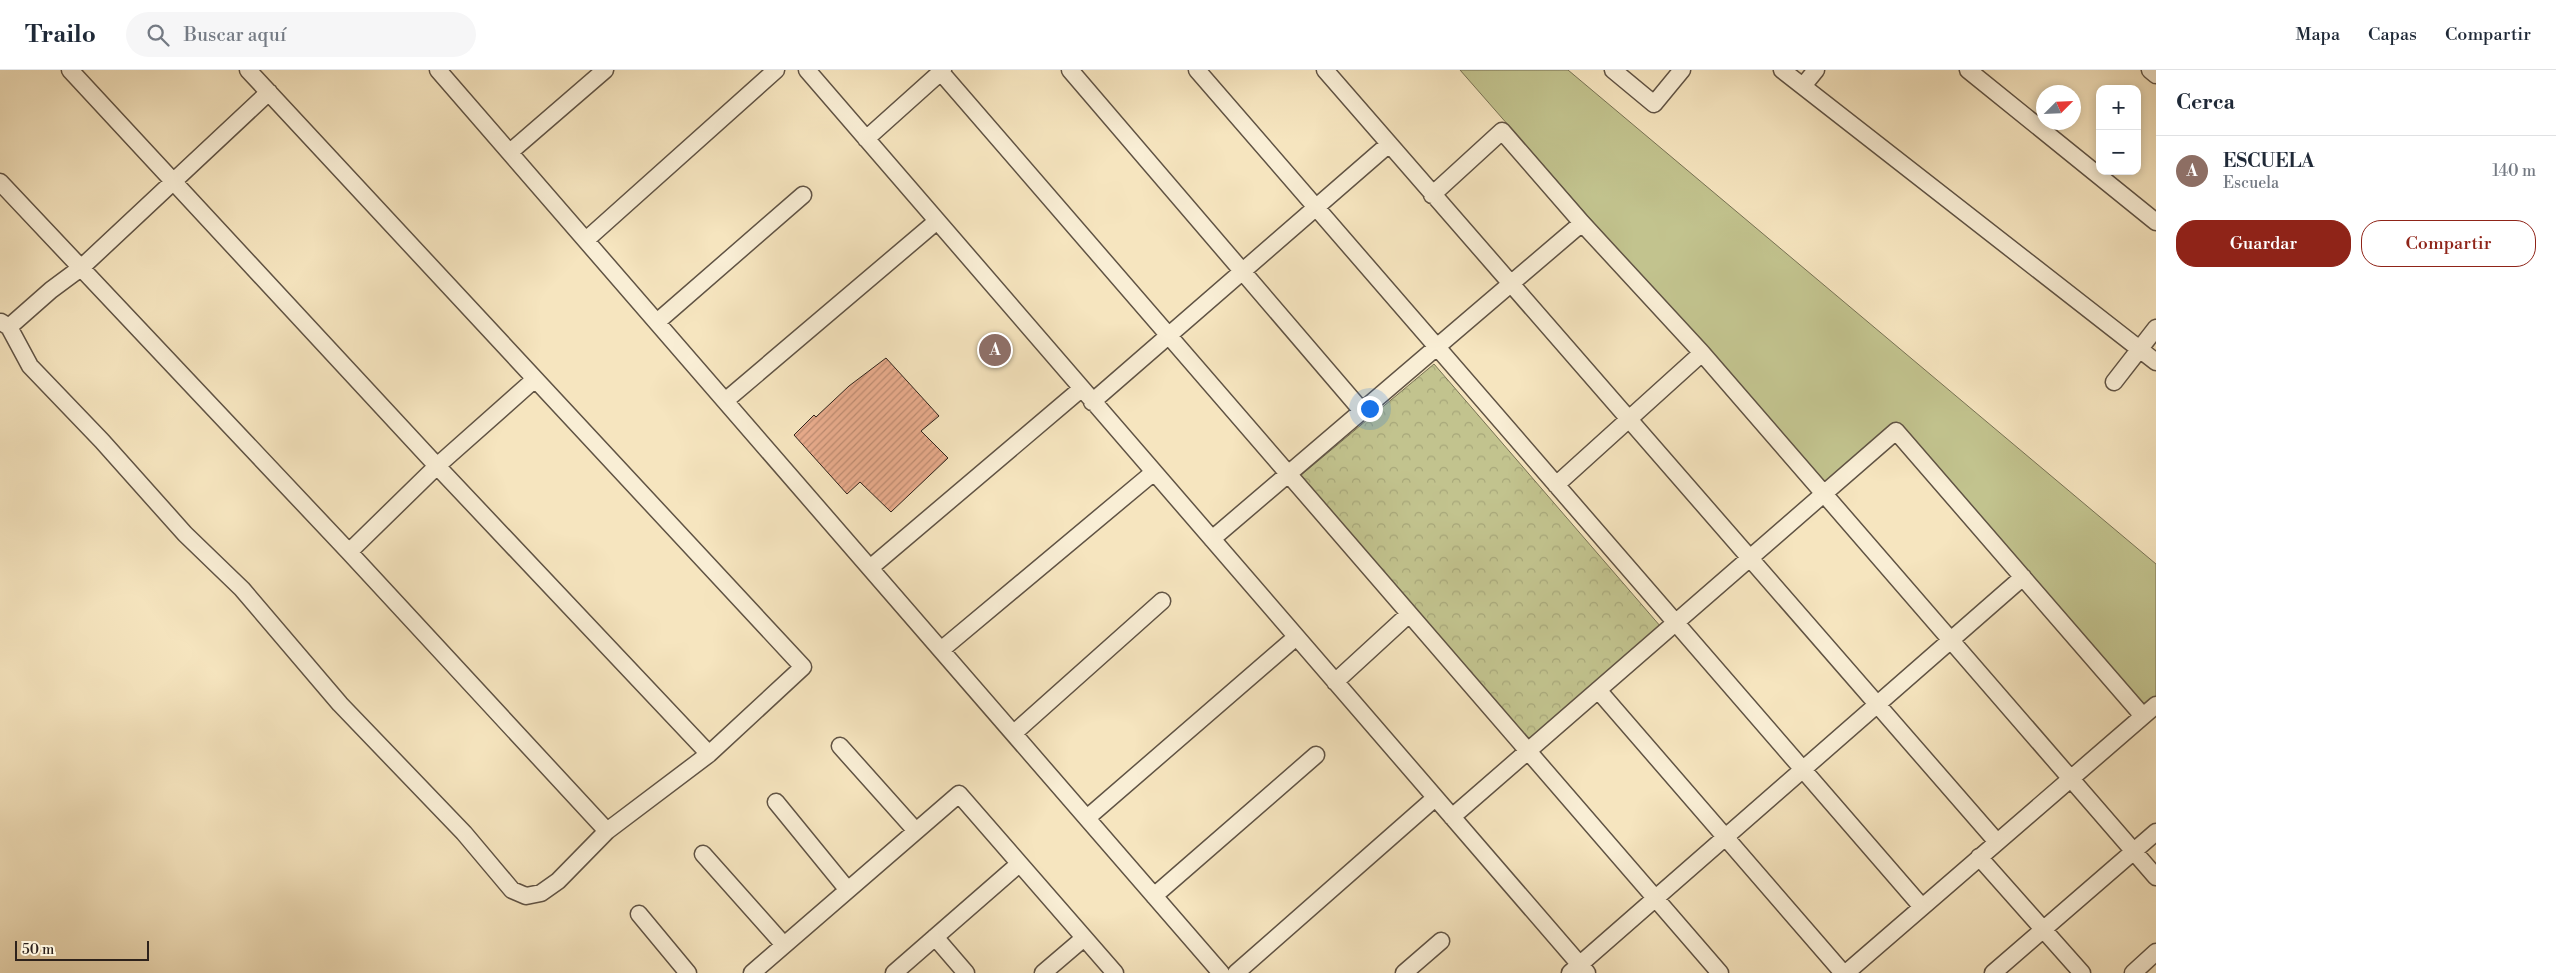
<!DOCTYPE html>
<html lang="es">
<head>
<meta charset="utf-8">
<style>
  body { margin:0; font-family:"Libre Bodoni",serif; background:#f6f6f7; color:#1f2937 }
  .controls { position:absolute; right:15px; top:15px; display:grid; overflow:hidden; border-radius:10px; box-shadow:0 2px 8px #0003 }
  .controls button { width:45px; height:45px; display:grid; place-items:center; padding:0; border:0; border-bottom:1px solid #e0e1e3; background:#fff; color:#1f2937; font:25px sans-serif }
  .compass { position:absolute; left:2036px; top:15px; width:45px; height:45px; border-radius:50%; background:#fff; box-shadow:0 2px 8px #0003; rotate:66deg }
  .scale { position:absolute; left:15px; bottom:12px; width:134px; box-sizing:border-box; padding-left:5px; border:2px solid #2e221b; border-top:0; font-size:14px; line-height:18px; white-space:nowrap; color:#2e221b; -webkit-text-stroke:4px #f9eed5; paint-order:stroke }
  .you { position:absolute; left:1369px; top:338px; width:18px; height:18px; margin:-12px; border:4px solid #fff; border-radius:50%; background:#1a73e8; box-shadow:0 0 0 8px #1a73e833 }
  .badge { display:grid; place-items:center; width:32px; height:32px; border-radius:50%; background:#8f2418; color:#fff; font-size:16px; font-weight:700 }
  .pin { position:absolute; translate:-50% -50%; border:2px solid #fff; box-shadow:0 1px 5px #0006 }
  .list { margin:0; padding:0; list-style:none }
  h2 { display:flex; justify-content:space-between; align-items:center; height:65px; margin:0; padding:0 20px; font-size:21px }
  h2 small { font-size:16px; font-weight:400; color:#747a83 }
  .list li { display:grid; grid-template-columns:32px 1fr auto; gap:15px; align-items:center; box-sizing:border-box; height:70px; padding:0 20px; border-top:1px solid #e0e1e3 }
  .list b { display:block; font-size:19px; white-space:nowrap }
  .list p { margin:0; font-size:16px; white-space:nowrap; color:#747a83 }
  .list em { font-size:16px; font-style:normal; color:#747a83 }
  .actions { display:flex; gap:10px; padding:15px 20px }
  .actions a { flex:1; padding:11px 0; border:1px solid #8f2418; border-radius:20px; text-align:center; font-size:18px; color:#8f2418 }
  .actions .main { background:#8f2418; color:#fff }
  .icon { flex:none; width:28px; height:28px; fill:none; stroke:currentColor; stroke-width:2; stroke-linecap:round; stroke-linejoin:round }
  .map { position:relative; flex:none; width:2156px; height:903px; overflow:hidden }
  header { display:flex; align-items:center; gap:30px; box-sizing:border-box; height:70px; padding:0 25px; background:#fff; border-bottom:1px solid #e0e1e3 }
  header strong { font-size:24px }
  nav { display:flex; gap:28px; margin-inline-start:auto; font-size:18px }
  .search { width:350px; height:45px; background:#f6f6f7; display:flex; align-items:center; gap:12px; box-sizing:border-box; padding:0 18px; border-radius:28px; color:#747a83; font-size:19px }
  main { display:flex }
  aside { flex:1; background:#fff }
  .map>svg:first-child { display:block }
</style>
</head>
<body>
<header>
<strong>Trailo</strong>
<div class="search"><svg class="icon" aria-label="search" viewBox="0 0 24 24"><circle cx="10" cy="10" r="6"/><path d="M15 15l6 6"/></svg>Buscar aquí</div>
<nav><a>Mapa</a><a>Capas</a><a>Compartir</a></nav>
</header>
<main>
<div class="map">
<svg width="2156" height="903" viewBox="0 0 2156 903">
  <defs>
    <pattern id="forest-crowns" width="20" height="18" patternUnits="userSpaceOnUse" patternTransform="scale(1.25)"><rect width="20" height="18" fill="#c2c38e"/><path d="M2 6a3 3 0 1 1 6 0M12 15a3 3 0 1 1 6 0" fill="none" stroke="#a7a77a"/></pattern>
    <pattern id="building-hatch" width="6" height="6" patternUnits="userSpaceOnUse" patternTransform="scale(1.25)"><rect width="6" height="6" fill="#e9ac8d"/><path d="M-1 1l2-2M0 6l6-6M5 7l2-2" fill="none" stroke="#bd8c72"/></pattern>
  </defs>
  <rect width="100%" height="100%" fill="#f6e5bf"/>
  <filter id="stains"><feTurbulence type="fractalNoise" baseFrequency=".004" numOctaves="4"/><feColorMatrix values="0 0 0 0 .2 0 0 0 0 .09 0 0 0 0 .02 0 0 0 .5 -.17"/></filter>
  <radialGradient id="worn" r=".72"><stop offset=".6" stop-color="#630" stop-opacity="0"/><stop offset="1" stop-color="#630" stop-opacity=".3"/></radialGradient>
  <path fill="#c2c38e" stroke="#787254" d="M1460 0H1568L2156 494V626L2142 638 1897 353 1825 417Z"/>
  <path fill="url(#forest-crowns)" stroke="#787254" d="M1434 294 1661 557 1530 670 1300 406Z"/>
  <path fill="url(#building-hatch)" stroke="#2e221b" d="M886 288 939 346 921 361 948 388 891 442 860 412 847 424 794 365 814 345 816 347 849 316Z"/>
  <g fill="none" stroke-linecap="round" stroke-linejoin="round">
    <defs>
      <path id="street" d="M70 0 437 396 709 684 803 597 248 0
        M438 0 1221 903
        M807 0 1587 903
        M939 0 1720 903
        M1070 0 1362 341
        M1197 0 1922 837
        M1325 0 1997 772
        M1613 0 1654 34 1682 0
        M1782 0 2156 292
        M1968 0 2156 152
        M2150 0 2156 5
        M1803 16 1816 0
        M866 69 943 0
        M510 82 605 0
        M0 112 349 482 607 761 709 684
        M1432 125 1502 61 1582 153 1702 283 2156 807
        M586 170 776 0
        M1 252 9 257 51 220 82 197 269 22
        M657 252 803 125
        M9 257 30 296 102 371 185 464 242 519 340 634 464 763 512 820 526 826 541 823 558 811 607 761
        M2114 312 2156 258
        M725 331 937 151
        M1092 332 1389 74
        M1556 415 1702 283
        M1212 469 1582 153
        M349 482 437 396 535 309
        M870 498 1081 319
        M941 580 1154 402
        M1335 612 1408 545
        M1598 620 1843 903
        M1014 663 1162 531
        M840 676 916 761
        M776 732 847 819
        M1452 747 1896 361 2143 646
        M1087 748 1295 568
        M703 784 784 875
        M1979 787 2082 903
        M1154 826 1316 685
        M639 844 688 903
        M935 867 966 903
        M752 903 959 724 1115 903
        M894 903 1019 794
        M1043 903 1084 868
        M1236 903 1435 728
        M1404 903 1441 871
        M1570 903 2023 507
        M1846 903 2156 635
        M1993 903 2156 762
        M2133 903 2156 882"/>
    </defs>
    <use href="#street" stroke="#605344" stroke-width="19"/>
    <use href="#street" stroke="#f9eed5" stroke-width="16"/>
  </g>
  <rect width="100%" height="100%" filter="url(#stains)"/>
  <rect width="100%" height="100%" fill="url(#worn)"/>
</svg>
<div class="controls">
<button>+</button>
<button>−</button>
</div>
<svg class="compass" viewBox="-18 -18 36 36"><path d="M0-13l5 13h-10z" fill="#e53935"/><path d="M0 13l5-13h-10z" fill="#747a83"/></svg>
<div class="scale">50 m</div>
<div class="you"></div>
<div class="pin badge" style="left:995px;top:280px;background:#8d6e63">A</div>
</div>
<aside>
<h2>Cerca<small></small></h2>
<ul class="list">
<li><span class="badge" style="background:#8d6e63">A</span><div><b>ESCUELA</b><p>Escuela</p></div><em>140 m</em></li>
</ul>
<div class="actions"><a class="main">Guardar</a><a>Compartir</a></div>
</aside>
</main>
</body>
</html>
